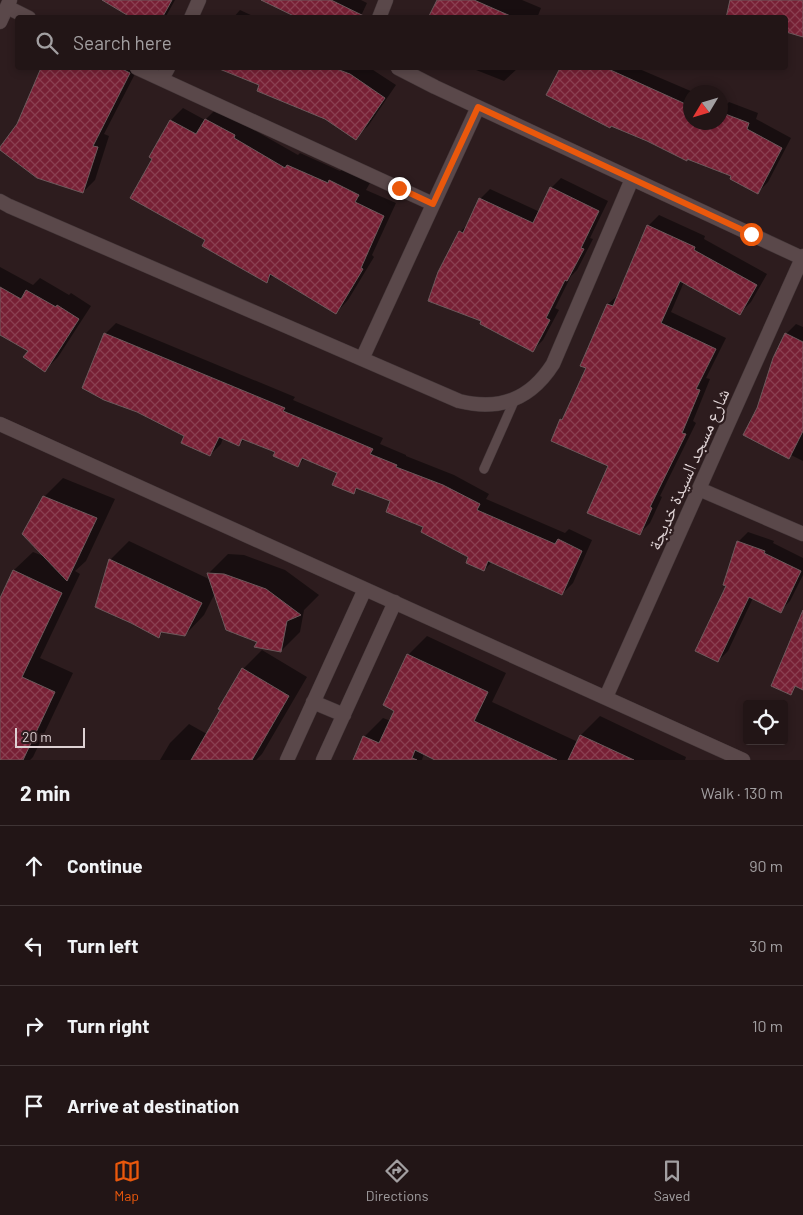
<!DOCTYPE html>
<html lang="en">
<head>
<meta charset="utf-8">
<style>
  body { margin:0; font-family:Barlow,"Noto Naskh Arabic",sans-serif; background:#2a1e1f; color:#f1f3f6 }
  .controls { position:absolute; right:15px; bottom:15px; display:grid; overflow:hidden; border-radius:5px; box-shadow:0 2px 8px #0003 }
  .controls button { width:45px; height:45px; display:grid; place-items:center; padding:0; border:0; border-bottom:1px solid #3f3435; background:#221516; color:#f1f3f6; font:25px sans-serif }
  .compass { position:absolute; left:683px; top:85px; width:45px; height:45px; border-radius:50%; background:#221516; box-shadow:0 2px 8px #0003; rotate:232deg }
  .scale { position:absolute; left:15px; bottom:12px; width:70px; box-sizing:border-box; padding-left:5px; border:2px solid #ddd1d3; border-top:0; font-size:14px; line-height:18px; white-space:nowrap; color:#ddd1d3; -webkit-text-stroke:4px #2d1c1e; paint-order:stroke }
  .stop { position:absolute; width:15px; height:15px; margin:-11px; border:4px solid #ea580c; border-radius:50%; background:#fff }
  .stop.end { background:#ea580c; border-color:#fff; box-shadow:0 1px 5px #0008 }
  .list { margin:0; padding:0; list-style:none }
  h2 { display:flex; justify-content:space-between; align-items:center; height:65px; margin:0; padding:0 20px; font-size:21px }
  h2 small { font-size:16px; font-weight:400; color:#a29fa1 }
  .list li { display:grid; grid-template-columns:32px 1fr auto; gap:15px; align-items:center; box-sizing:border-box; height:80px; padding:0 20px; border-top:1px solid #3f3435 }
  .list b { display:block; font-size:19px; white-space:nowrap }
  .list em { font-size:16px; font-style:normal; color:#a29fa1 }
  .icon { flex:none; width:28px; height:28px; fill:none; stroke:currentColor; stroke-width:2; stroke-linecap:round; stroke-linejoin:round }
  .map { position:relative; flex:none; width:803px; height:760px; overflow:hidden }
  .search { position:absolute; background:#221516; box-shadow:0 2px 8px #0003; left:15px; right:15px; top:15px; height:55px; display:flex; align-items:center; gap:12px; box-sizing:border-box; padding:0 18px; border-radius:5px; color:#a29fa1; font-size:19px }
  .sheet { height:385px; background:#221516 }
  nav { display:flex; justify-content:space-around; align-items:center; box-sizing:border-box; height:70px; border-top:1px solid #3f3435; background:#221516; font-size:14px; color:#a29fa1 }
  nav a { display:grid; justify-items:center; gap:2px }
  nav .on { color:#ea580c }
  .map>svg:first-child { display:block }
</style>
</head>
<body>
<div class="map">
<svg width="803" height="760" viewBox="0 0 803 760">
  <defs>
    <pattern id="building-cross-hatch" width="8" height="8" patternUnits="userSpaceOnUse" patternTransform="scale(1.25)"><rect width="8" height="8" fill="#772035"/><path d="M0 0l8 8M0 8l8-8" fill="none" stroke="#8a3f51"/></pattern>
  </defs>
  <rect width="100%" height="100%" fill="#2d1c1e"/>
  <path fill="#0007" d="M117 0H175L165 18H134Z
    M264 0H361L367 3 360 18Z
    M439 0H522L541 8 537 18H429Z
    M240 10 257 18H233Z
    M42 68H138L104 134 109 136 95 180 83 192 18 124Z
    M219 68H370L396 85 368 126 355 138 326 118 261 85Z
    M471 68H518L504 81Z
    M561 68H637L693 92H690V122H720V107L723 108 729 102 758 113 756 119 791 138 768 182 758 192 733 176 547 94Z
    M218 107 247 123 245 125 298 155 300 153 340 171 343 169 370 183 366 190 396 203 372 255 374 257 348 300 336 313 273 275 267 281 207 239 153 158 171 120 183 108 205 120Z
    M561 178 608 201 590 238 593 239 577 270 571 276 555 308 559 310 543 340 533 350 460 232 469 223 480 199 490 189 540 212 551 188Z
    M659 215 705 236 704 239 767 274 751 302 740 313 684 282 671 312 726 338 706 378 710 379 693 421 696 423 660 496 662 497 650 523 639 534 609 465 552 440 587 368 608 304 619 294 648 226Z
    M0 267 33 285 40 278 69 295 71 293 91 306 58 357 45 370 29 351 0 334Z
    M116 323 295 397 293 400 383 438 380 444 406 455V456L454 475 489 494 486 499 565 533 569 529 592 540 573 583 562 594 492 562 484 570 470 557 425 527 392 501 359 487 353 493 339 473 305 458 298 465 277 451 245 439 239 445 223 438 221 444 210 455 186 436 105 334Z
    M796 324 803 327V405L786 334Z
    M803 420V461L791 455Z
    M63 478 115 499 86 561 75 571 80 574 40 658 73 673 33 757 30 760H0V601L14 570 33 552 46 557 44 497Z
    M748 532 774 541 773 543 803 558V575L790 601 780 611 753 598 728 651 718 661 727 585 738 542Z
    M129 541 211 580 209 573 228 554 244 555 285 570 319 595 304 610 300 632 281 651 215 593 204 615 185 635 164 631 158 637 110 560Z
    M427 636 506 673 492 702 578 742 581 735 600 716 686 757 685 760H438L424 753 422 760H354L364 737 383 718 391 721 396 710 408 655Z
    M262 650 307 677 262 754 256 760H160L170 743 189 724 207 734 243 669Z"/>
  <path fill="url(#building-cross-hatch)" stroke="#6d595c" d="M102 0H172L162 18H132Z
    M261 0H331L368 18H298Z
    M437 0H474L515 18H428Z
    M730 0H803V37L786 32V18H726Z
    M41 68H120L130 73 93 146 98 147 83 193 37 178 0 150V147L17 124Z
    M217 68H334L350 74 385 98 356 140 325 119 257 91 259 85Z
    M560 68H606L690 106V122H720V112L749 123 747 129 782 148 758 194 730 179 731 176 687 159V161L647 141 611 126 610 128 546 95Z
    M205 119 235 135 234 138 285 168 287 165 328 183 329 180 359 195 355 202 384 216 361 268 363 269 336 314 270 274 267 283 202 246 205 240 130 198 152 159 149 157 170 120 196 134Z
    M550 187 599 211 581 248 584 249 567 281 565 280 546 318 550 320 533 352 480 324 481 321 428 301 438 272 459 231 463 233 479 198 533 223Z
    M647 225 695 247 694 250 757 285 740 315 680 281 661 323 716 349 696 389 700 390 682 433 686 434 650 507 652 508 640 535 587 513 608 466 551 441 560 419 562 420 586 368 580 366 607 304 613 306Z
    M0 287 21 299 26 290 56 307 57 305 79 319 45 372 23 357 28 351 0 335Z
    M104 333 285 408 283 411 373 449 370 454 397 465 396 467 443 485 480 504 477 510 555 544 558 539 582 551 562 595 488 561 484 571 466 563 468 557 421 532 423 527 386 512 390 501 356 488 354 494 332 485 337 473 302 458 298 467 273 456 275 452 242 439 239 446 219 437 210 456 181 443 184 436 137 412 104 400 82 388Z
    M785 333 803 342V431L789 459 743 435 757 408 773 358Z
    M43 496 97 518 67 581 22 534Z
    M737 541 765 551 764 553 801 571 781 613 749 597 718 662 695 651 726 586 723 585Z
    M109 559 202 603 185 636 161 632 159 638 131 623 95 607Z
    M13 570 62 593 22 677 55 692 23 760H0V598Z
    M207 573 224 574 266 589 301 615 287 621 281 652 254 647 257 642 226 630Z
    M803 610V690L795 686 791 695 771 686Z
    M407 654 488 692 474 721 557 760H435L415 750 412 758 417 760H353L363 736 379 743 394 711 383 705Z
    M242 668 289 696 252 760H191L220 710 218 709Z
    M580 735 634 760H568Z"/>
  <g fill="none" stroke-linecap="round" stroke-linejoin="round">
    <defs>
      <path id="service" d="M484 469 515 399"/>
      <path id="minor" d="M7 7 29 18
        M191 18 199 0
        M379 18 386 0
        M0 22 10 0
        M137 68 433 204
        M398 68 435 87 802 258
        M162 79 168 68
        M0 201 9 206 459 401C499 411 530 400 553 364L632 179
        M362 359 478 107
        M0 424 743 760
        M699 489 803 534
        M606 697 803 256
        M313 702 344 715
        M287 760 365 589
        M323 760 395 602"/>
    </defs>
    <use href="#service" stroke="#443739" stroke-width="10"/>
    <use href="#minor" stroke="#443739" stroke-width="15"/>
    <use href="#service" stroke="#5a484a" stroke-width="9"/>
    <use href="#minor" stroke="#5a484a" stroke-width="14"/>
  </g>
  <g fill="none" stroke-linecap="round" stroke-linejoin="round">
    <path stroke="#ea580c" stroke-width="6" d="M399 188 433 204 478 107 751 234"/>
  </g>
  <g text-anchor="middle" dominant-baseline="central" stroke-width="4.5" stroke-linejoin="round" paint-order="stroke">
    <g font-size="18" fill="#ddd1d3" stroke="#2d1c1e">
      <text transform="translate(688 469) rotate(-66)">شارع مسجد السيدة خديجة</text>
    </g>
  </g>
</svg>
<div class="controls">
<button><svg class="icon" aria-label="locate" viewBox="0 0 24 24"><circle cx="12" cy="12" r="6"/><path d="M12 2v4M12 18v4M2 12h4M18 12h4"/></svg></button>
</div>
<svg class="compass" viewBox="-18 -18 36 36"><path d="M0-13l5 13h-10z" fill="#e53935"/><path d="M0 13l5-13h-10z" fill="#a29fa1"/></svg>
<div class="scale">20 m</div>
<div class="stop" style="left:751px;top:234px"></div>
<div class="stop end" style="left:399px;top:188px"></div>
<div class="search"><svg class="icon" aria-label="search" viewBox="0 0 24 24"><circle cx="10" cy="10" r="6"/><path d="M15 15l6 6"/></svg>Search here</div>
</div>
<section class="sheet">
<h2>2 min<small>Walk · 130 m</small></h2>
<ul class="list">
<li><svg class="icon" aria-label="ahead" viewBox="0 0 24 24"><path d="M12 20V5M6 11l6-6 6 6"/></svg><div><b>Continue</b></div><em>90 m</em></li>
<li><svg class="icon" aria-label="left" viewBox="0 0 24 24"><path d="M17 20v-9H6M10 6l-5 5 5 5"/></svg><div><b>Turn left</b></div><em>30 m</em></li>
<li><svg class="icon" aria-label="right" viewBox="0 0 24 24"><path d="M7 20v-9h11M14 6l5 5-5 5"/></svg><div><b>Turn right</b></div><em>10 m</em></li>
<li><svg class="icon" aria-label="arrive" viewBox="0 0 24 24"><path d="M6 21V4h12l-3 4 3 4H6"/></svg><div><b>Arrive at destination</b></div></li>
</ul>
</section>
<nav>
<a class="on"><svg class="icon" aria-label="map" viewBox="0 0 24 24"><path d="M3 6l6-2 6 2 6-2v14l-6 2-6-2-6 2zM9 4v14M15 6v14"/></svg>Map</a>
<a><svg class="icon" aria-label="directions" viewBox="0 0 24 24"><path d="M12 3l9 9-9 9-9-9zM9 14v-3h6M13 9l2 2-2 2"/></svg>Directions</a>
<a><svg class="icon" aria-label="saved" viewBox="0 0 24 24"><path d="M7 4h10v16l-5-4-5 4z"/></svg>Saved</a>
</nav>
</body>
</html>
